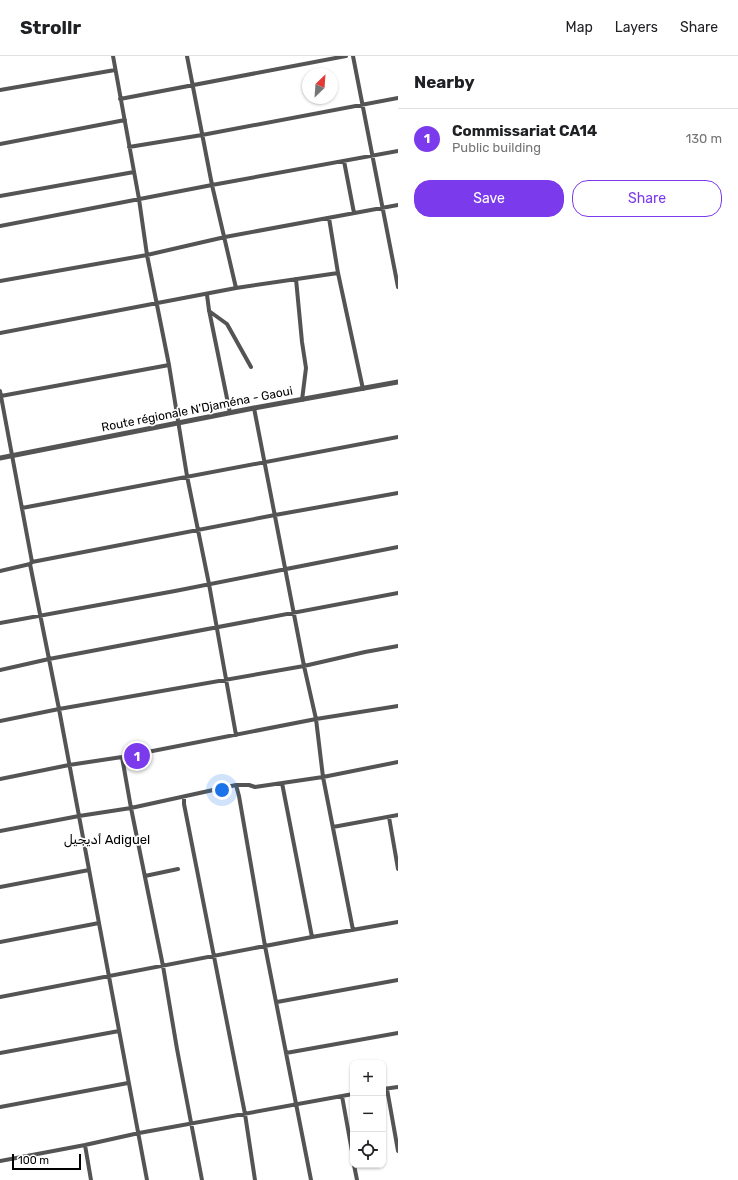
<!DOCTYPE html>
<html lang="en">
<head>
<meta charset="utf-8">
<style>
  body { margin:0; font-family:Rubik,"Noto Sans Arabic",sans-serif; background:#f2f2f2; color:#202124 }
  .controls { position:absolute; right:12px; bottom:12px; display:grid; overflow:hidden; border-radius:8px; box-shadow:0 1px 3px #0004 }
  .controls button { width:36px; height:36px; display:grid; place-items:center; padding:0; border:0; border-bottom:1px solid #e0e0e0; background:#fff; color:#202124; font:20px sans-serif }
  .compass { position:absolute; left:302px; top:12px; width:36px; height:36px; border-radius:50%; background:#fff; box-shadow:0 1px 3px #0004; rotate:25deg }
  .scale { position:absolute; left:12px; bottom:10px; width:69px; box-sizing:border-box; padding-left:4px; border:2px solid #000; border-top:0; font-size:11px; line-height:14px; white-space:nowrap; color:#000; -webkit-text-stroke:3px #fff; paint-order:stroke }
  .you { position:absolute; left:222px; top:734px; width:14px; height:14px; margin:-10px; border:3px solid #fff; border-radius:50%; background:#1a73e8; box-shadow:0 0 0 6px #1a73e833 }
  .badge { display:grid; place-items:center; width:26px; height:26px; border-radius:50%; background:#7c3aed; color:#fff; font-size:13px; font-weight:700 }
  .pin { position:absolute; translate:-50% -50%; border:2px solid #fff; box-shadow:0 1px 4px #0006 }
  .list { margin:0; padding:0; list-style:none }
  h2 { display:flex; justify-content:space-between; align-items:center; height:52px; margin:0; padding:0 16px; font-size:17px }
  h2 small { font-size:13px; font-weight:400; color:#757577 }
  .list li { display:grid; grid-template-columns:26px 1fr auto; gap:12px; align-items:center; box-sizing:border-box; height:60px; padding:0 16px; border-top:1px solid #e0e0e0 }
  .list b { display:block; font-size:15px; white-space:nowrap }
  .list p { margin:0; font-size:13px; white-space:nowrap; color:#757577 }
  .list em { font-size:13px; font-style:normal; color:#757577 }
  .actions { display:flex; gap:8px; padding:12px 16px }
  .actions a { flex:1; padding:9px 0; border:1px solid #7c3aed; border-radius:16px; text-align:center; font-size:14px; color:#7c3aed }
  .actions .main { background:#7c3aed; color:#fff }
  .icon { flex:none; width:22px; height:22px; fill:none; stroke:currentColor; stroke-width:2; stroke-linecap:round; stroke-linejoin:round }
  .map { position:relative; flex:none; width:398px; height:1124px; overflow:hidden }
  header { display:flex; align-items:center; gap:24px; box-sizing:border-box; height:56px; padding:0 20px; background:#fff; border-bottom:1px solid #e0e0e0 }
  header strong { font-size:19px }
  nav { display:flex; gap:22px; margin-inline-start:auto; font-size:14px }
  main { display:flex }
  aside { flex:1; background:#fff }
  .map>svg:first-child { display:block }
</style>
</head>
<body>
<header>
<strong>Strollr</strong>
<nav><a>Map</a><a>Layers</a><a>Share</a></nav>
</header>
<main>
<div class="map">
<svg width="398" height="1124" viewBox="0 0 398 1124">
  <rect width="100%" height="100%" fill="#fff"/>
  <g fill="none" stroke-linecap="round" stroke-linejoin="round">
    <path stroke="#545454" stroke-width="4" d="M113 0 139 143 147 199 169 309 187 420 209 528 236 679
      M187 0 212 129 236 232
      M353 0 398 231
      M0 34 115 14
      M120 43 346 0
      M0 88 125 64
      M129 91 202 79 398 42
      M344 105 354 157
      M0 140 134 116
      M329 162 338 217 363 333
      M0 170 212 129 398 95
      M296 223 302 286 306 312 302 344
      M0 225 147 199 225 181 398 149
      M207 239 209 254 230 357
      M209 255 227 268 251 311
      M0 277 236 232 338 217
      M0 335 32 506 30 508 59 653 147 1124
      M1 340 93 323 169 309
      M254 352 304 610 316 663 323 721 353 874
      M22 452 398 381
      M32 506 275 459 398 437
      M0 515 30 508
      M0 567 175 535 398 491
      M0 614 49 603 398 537
      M0 665 59 653 304 610 365 596 398 590
      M122 701 131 752 163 910 177 993 202 1124
      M0 723 69 709 122 701 316 663 398 650
      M282 727 312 881
      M236 729 239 740 265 890 311 1124
      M184 741V748L245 1058 255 1124
      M389 761 398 813
      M333 771 398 759
      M0 775 79 760 131 752 236 729H249L255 731 323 721 398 706
      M145 820 178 813
      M0 831 89 814
      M0 886 99 867
      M0 941 312 881 398 866
      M277 946 398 924
      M0 997 119 975
      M286 997 398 977
      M383 1033 398 1031
      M387 1033 398 1095
      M342 1040 353 1101
      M0 1051 128 1027
      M85 1089 91 1124
      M0 1105 85 1089 139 1077 353 1038
      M354 1109 357 1124"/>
    <path stroke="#545454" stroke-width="5" d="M0 402 254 352 398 326"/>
  </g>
  <g text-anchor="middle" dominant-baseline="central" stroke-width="3.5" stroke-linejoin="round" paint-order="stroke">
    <g font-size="12" fill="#000" stroke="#fff">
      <text transform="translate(197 353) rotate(-11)">Route régionale N'Djaména - Gaoui</text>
    </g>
    <g font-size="13" fill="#000" stroke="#fff">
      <text x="107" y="783">أديجيل Adiguel</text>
    </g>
  </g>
</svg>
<div class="controls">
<button>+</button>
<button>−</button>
<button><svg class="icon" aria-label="locate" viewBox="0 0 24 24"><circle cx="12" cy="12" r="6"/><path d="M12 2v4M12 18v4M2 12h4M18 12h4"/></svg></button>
</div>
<svg class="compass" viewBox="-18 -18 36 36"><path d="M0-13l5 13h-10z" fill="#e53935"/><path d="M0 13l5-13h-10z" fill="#757577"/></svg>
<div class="scale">100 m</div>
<div class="you"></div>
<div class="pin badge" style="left:137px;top:700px">1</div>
</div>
<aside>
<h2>Nearby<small></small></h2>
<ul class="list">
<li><span class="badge">1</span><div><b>Commissariat CA14</b><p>Public building</p></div><em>130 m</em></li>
</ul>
<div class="actions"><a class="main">Save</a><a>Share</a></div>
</aside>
</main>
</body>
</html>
